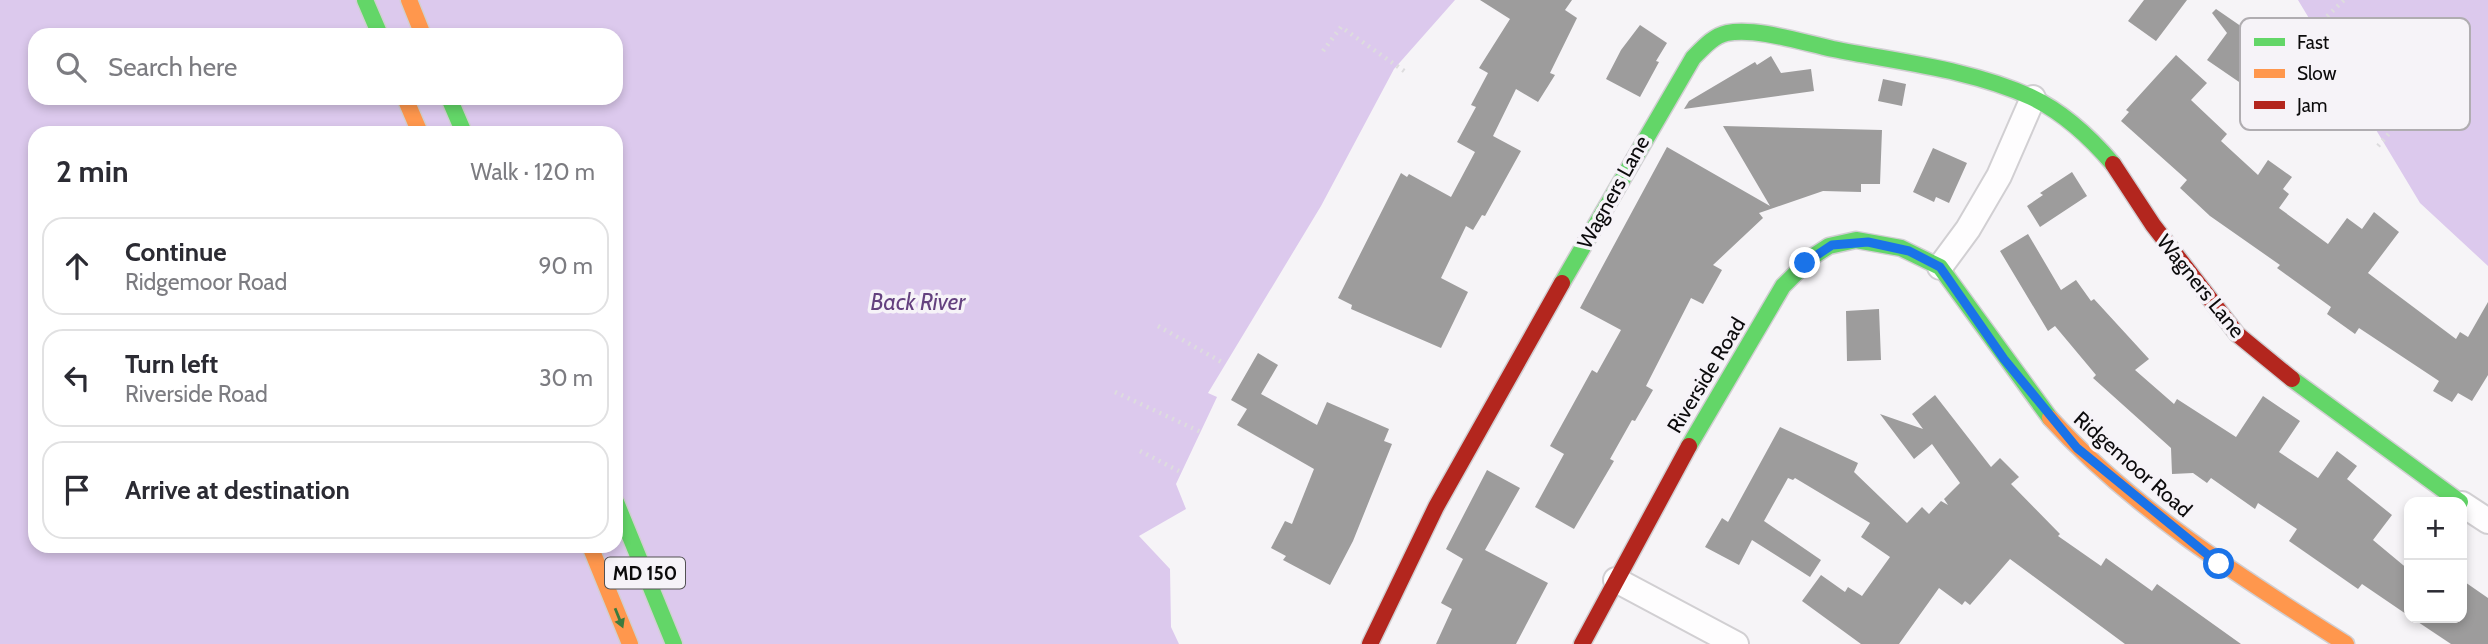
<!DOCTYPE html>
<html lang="en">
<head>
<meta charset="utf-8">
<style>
  body { margin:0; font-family:Cabin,sans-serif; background:#f7f7f7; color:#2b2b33 }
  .controls { position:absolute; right:21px; bottom:21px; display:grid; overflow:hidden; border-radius:14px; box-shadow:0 4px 10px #0003 }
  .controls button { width:63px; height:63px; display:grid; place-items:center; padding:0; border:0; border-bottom:2px solid #e1e1e2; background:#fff; color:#2b2b33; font:35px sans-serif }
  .stop { position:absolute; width:21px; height:21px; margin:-16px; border:5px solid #1a73e8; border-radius:50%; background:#fff }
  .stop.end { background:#1a73e8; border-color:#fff; box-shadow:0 2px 7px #0008 }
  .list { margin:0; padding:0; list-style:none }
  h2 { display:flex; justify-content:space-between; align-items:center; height:91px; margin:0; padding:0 28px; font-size:30px }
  h2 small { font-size:23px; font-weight:400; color:#7c7c81 }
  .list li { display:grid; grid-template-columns:46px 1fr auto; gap:21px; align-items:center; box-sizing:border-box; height:98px; margin:0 14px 14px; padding:0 14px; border:2px solid #e1e1e2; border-radius:21px }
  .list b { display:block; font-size:26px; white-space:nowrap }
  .list p { margin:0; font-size:23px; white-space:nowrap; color:#7c7c81 }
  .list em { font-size:23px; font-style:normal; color:#7c7c81 }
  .icon { flex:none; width:38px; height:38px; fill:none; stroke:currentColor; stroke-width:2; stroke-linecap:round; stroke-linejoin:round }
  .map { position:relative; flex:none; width:2488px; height:644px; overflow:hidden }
  .search { position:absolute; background:#fff; box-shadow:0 4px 10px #0003; left:28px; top:28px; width:595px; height:77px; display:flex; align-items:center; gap:18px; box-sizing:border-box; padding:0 24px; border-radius:21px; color:#7c7c81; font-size:26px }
  .panel { position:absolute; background:#fff; box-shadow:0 4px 10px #0003; left:28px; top:126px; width:595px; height:427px; border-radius:21px }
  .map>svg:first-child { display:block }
</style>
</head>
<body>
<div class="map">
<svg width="2488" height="644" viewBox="0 0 2488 644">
  <rect width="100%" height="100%" fill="#f6f4f7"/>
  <path fill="#dcc9ed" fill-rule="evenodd" d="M0 0H1455L1394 69 1321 206 1208 393 1217 397 1176 484 1186 509 1139 536 1170 569 1171 627 1179 644H0ZM35 35H616V98H35ZM35 133H616V546H35Z
    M2298 0H2488V266L2420 203Z"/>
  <path fill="#9d9c9c" d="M1480 0H1572L1565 10 1577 18 1550 73 1555 75 1538 102 1516 89 1493 136 1521 151 1485 216 1482 215 1473 230 1466 226 1441 278 1468 292 1441 348 1351 309 1352 305 1338 298 1401 173 1407 177 1409 174 1451 197 1475 152 1457 142 1476 107 1471 105 1488 73 1479 68 1510 19Z
    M2144 0H2187L2156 41 2128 21Z
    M2216 9 2261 40 2277 61 2260 75 2253 67 2242 84 2207 60 2227 33 2212 13Z
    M1640 25 1667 43 1656 61 1659 62 1640 97 1606 79 1621 50Z
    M2176 55 2207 83 2191 100 2227 134 2221 141 2258 175 2268 160 2292 177 2283 189 2289 194 2279 208 2328 244 2347 218 2362 229 2374 212 2399 232 2368 273 2456 339 2460 332 2468 337 2488 302V375L2472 401 2458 393 2452 402 2433 391 2439 381 2359 328 2355 334 2327 314 2331 307 2277 268 2280 265 2210 216 2180 188 2187 180 2121 121 2129 112 2126 110Z
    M1771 56 1781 73 1811 69 1814 91 1684 109 1689 101 1755 62 1757 65Z
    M1883 79 1906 84 1902 106 1878 101Z
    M1723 126 1882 130 1880 184H1861V192L1823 191 1759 213 1763 218 1713 265 1722 270 1703 304 1691 298 1646 386 1653 390 1635 421 1632 420 1610 459 1614 461 1574 529 1535 507 1564 454 1550 446 1592 370 1597 373 1621 330 1580 308 1667 147 1770 206Z
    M1933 148 1967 163 1949 203 1936 197 1934 202 1913 192Z
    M2072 172 2087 196 2040 227 2027 206 2043 195 2040 193Z
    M2028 234 2061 290 2076 280 2091 301 2094 299 2149 359 2135 370 2174 404 2177 399 2236 437 2263 396 2300 421 2279 452 2318 478 2337 451 2357 466 2347 479 2392 515 2373 540 2409 570V616L2362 584 2358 589 2289 541 2297 529 2258 503 2255 509 2211 478 2207 483 2193 473 2172 474 2171 448 2093 378 2096 375 2055 326 2048 331 2000 251Z
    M1879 309 1881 360 1847 361 1846 311Z
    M1258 353 1278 365 1261 394 1317 425 1327 402 1389 429 1384 441 1392 444 1353 541 1330 585 1283 560 1286 556 1271 548 1285 521 1292 524 1314 469 1237 425 1247 409 1231 400Z
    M1935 395 1991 467 2000 458 2019 477 2011 484 2060 534 2058 536 2101 566 2106 558 2152 591 2157 584 2241 644H2125L2010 559 1970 605 1965 601 1962 605 1939 588 1899 644H1861L1802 601 1821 575 1845 592 1848 587 1862 596 1890 557 1861 537 1870 523 1795 478 1793 480 1788 478 1764 521 1821 560 1810 577 1752 540 1739 565 1705 547 1722 518 1728 522 1780 427 1858 463 1854 472 1907 523 1922 507 1929 514 1941 501 1948 505 1944 499 1960 483 1932 444 1914 459 1880 414 1923 429 1912 414Z
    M1487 470 1520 488 1485 550 1548 583 1516 644H1436L1452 609 1441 603 1463 559 1446 549Z
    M2462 580 2488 598V644H2451L2412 618H2462Z"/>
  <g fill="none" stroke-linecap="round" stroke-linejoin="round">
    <defs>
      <path id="street" d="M1940 267 1968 229 1999 176 2033 98
        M2462 504 2488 521
        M1616 580 1736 644"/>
      <path id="fast" d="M365 0 380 35
        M449 98 464 133
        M1562 283 1693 58C1703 48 1713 36 1727 33 1756 27 1804 43 1833 49 1898 62 1970 69 2031 97 2063 112 2090 137 2113 164
        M2292 379 2460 502
        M1689 446 1783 286 1812 257 1829 246 1856 240 1901 248 1940 267 2050 418
        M616 502 674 644"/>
      <path id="slow" d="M409 0 423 35
        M405 98 420 133
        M2050 418C2134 510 2242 578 2346 644
        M590 546 630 644"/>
      <path id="jam" d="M2113 164 2153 225 2237 334 2292 379
        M1370 644 1436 507 1562 283
        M1582 644 1689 446"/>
    </defs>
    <use href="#street" stroke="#d1cfd2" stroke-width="28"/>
    <use href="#fast" stroke="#d1cfd2" stroke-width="19"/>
    <use href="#slow" stroke="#d1cfd2" stroke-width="19"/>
    <use href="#jam" stroke="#d1cfd2" stroke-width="19"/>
    <path stroke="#dddcde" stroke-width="4.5" stroke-dasharray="2 5" stroke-linecap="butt" d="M2317 26 2344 0
      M1323 51 1341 27 1407 73
      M2337 84 2404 37
      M2378 146 2431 85
      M1158 326 1225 364
      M1115 392 1203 433
      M1140 451 1179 471"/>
    <use href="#street" stroke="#fefdfe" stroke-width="24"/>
    <use href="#fast" stroke="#63d668" stroke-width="16"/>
    <use href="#slow" stroke="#ff974d" stroke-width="16"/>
    <use href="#jam" stroke="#b3261e" stroke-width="16"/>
  </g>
  <defs><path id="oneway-solid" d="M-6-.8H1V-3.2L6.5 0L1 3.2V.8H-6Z" transform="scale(1.75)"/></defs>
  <use fill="#3c7b3f" href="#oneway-solid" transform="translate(619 618) rotate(68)"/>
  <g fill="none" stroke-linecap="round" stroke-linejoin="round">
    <path stroke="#1a73e8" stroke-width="9" d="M1805 263 1832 245 1868 242 1909 251 1940 267 2004 359 2077 448 2219 564"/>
  </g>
  <g text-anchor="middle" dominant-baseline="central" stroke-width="7" stroke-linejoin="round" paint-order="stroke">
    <rect fill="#f6f3f8" stroke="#525153" stroke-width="2" x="605" y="557.5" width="80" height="31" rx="5"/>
    <g font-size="19" font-weight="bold" fill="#0c0b0c">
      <text x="645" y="573">MD 150</text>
    </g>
    <g font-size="21" fill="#0c0b0c" stroke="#f6f3f8">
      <text transform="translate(1613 192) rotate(-61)">Wagners Lane</text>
      <text transform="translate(2201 286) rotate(51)">Wagners Lane</text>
      <text transform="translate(1706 375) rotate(-59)">Riverside Road</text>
      <text transform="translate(2133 464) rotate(41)">Ridgemoor Road</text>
    </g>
    <g font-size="23" font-style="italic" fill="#64417f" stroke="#f6f3f8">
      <text x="918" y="302">Back River</text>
    </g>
  </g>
  <rect x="2240" y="18" width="230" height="112" rx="10" fill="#f6f3f8" stroke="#b0adb1" stroke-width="2"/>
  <rect x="2254" y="38" width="31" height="8" fill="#63d668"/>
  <rect x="2254" y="69" width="31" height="9" fill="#ff974d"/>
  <rect x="2254" y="101" width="31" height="8" fill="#b3261e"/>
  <g font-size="19" fill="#0c0b0c">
    <text x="2297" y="49">Fast</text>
    <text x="2297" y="80">Slow</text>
    <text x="2297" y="112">Jam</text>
  </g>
</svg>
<div class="controls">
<button>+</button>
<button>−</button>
</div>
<div class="stop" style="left:2219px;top:564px"></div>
<div class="stop end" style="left:1805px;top:263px"></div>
<div class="search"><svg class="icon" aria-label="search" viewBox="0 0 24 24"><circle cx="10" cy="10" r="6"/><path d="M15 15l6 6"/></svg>Search here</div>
<section class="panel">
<h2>2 min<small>Walk · 120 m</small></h2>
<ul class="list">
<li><svg class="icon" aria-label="ahead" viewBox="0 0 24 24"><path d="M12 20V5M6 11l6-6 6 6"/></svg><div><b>Continue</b><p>Ridgemoor Road</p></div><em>90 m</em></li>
<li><svg class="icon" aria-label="left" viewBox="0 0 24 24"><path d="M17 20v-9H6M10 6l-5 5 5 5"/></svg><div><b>Turn left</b><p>Riverside Road</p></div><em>30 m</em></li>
<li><svg class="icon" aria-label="arrive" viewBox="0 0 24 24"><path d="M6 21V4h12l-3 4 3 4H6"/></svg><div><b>Arrive at destination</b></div></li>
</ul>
</section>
</div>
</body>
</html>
